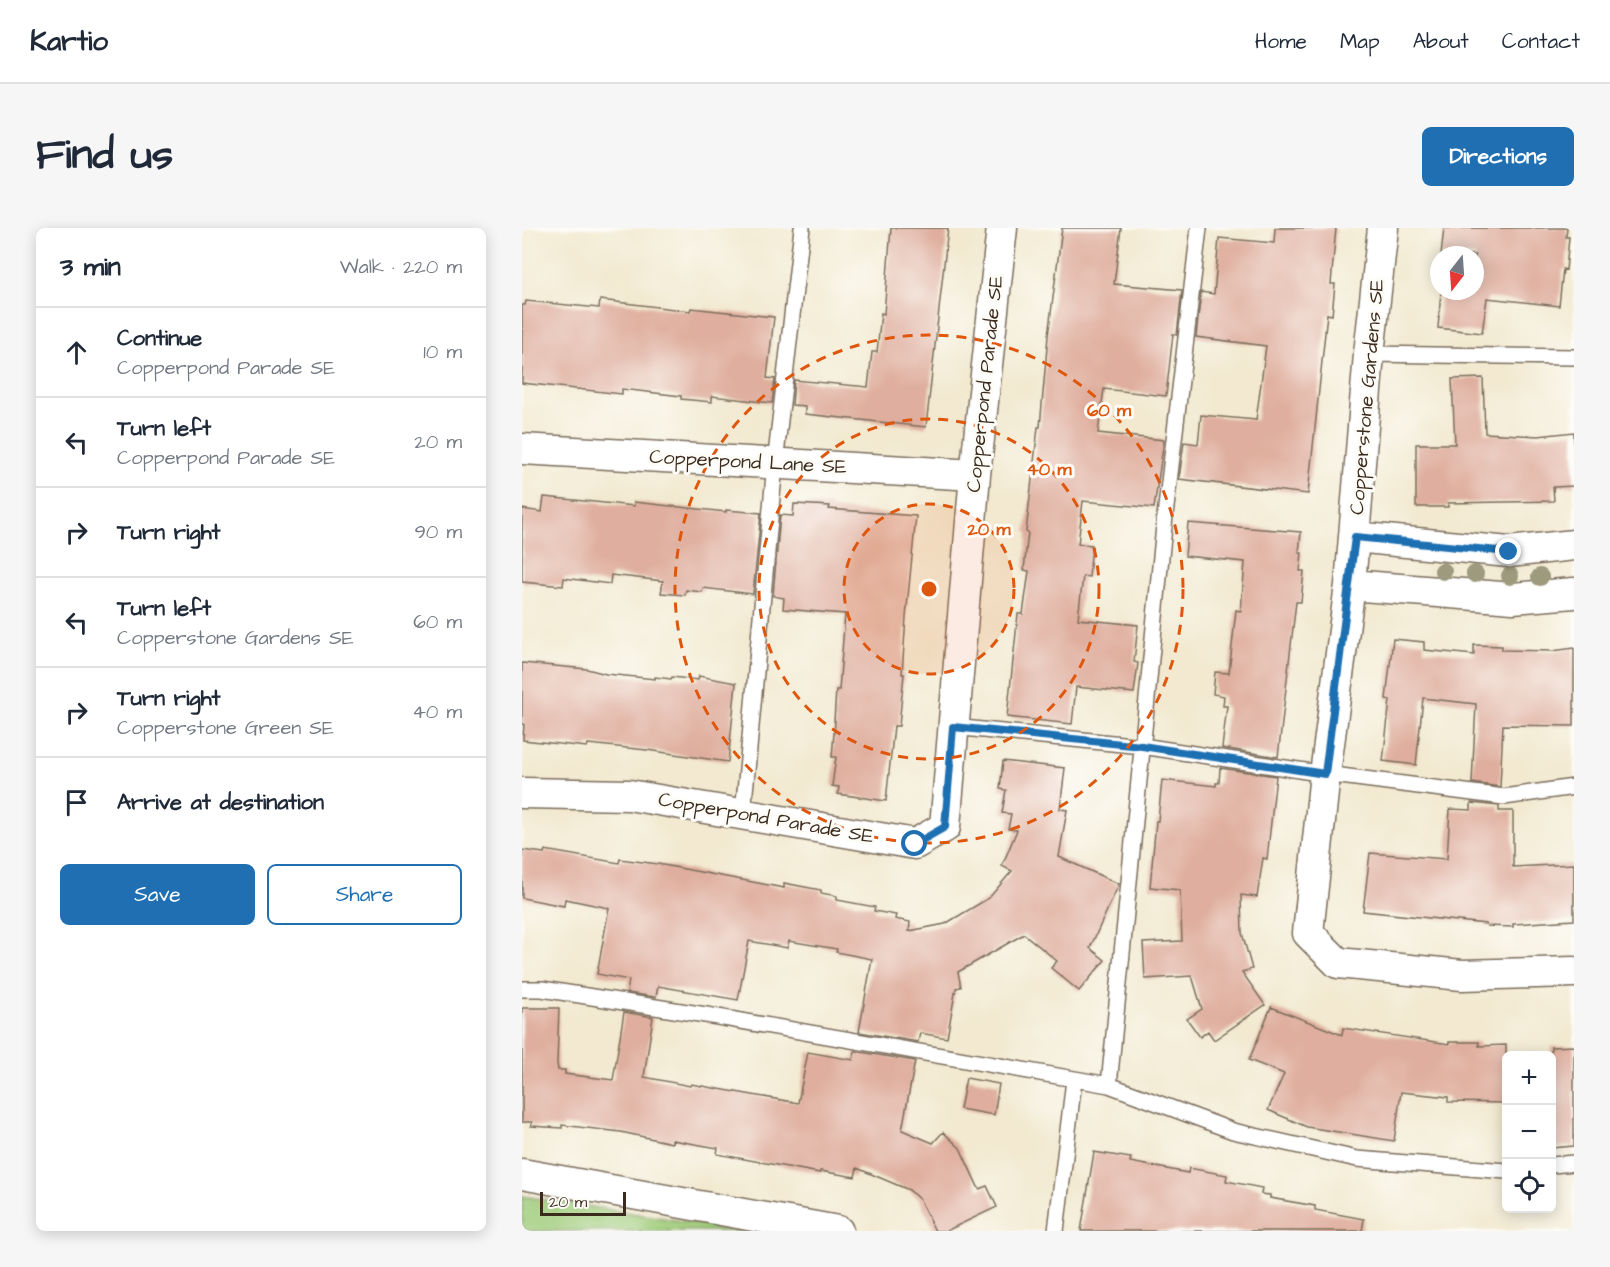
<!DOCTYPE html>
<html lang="en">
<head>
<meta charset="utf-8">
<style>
  body { margin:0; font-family:"Architects Daughter",sans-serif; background:#f6f6f7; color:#1f2937 }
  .controls { position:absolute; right:18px; bottom:18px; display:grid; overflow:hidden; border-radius:9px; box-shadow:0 3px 15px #0003 }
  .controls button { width:54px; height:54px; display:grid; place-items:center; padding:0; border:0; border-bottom:2px solid #e0e1e3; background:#fff; color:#1f2937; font:30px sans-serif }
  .compass { position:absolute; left:908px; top:18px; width:54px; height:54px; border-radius:50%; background:#fff; box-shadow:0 3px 15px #0003; rotate:197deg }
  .scale { position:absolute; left:18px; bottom:15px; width:86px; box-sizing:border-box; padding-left:6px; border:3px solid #3b2a1e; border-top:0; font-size:16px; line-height:21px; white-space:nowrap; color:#3b2a1e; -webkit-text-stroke:4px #fdfcf7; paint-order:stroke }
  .stop { position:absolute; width:18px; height:18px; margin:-14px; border:4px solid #1f6fb2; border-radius:50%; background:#fff }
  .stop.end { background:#1f6fb2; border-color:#fff; box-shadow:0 2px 6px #0008 }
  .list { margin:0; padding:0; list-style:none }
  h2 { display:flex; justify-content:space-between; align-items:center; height:78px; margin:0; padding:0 24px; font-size:26px }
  h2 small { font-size:20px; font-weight:400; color:#747a83 }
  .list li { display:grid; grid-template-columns:39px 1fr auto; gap:18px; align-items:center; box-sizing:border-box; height:90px; padding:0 24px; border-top:2px solid #e0e1e3 }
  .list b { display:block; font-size:22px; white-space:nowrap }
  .list p { margin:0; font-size:20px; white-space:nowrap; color:#747a83 }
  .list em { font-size:20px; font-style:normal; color:#747a83 }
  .actions { display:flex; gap:12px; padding:18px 24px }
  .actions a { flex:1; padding:14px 0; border:2px solid #1f6fb2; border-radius:9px; text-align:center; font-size:21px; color:#1f6fb2 }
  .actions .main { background:#1f6fb2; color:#fff }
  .icon { flex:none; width:33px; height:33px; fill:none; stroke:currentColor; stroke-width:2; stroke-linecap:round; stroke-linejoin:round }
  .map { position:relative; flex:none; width:1052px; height:1003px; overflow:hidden; border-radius:9px }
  header { display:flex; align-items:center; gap:36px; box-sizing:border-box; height:84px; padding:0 30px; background:#fff; border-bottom:2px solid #e0e1e3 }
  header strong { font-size:28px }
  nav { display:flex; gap:33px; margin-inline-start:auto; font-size:21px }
  .intro { display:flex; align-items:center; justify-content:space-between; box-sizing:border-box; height:144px; padding:0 36px }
  h1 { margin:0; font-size:42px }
  .button { padding:15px 27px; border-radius:9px; background:#1f6fb2; color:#fff; font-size:21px; font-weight:700 }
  main { display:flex; gap:36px; padding:0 36px }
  aside { flex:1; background:#fff; border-radius:9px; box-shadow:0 3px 15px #0003 }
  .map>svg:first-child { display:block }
</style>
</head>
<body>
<header>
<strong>Kartio</strong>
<nav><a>Home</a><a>Map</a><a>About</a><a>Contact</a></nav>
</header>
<div class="intro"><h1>Find us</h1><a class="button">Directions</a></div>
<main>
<aside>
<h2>3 min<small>Walk · 220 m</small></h2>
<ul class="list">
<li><svg class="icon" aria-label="ahead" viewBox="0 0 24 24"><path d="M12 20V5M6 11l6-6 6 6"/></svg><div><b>Continue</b><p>Copperpond Parade SE</p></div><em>10 m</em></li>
<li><svg class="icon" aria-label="left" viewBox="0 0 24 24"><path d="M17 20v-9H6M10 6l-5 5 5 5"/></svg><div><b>Turn left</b><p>Copperpond Parade SE</p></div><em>20 m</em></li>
<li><svg class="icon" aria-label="right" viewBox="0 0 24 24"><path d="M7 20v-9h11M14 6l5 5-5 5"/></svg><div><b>Turn right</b></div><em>90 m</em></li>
<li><svg class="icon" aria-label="left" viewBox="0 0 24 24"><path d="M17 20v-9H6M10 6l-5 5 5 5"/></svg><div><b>Turn left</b><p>Copperstone Gardens SE</p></div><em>60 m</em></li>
<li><svg class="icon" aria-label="right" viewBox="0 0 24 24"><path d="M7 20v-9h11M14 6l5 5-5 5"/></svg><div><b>Turn right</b><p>Copperstone Green SE</p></div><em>40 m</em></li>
<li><svg class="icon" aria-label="arrive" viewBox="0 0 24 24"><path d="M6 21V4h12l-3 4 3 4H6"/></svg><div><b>Arrive at destination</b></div></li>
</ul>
<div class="actions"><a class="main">Save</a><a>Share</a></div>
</aside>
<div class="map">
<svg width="1052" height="1003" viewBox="0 0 1052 1003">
  <rect width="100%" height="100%" fill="#fdfcf7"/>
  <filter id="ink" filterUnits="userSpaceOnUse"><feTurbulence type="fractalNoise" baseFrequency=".0167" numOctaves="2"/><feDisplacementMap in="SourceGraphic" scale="12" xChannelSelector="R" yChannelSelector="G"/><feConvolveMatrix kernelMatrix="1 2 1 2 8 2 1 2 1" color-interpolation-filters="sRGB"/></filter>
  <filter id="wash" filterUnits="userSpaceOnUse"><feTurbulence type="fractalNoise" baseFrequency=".008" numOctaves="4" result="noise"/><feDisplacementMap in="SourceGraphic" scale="24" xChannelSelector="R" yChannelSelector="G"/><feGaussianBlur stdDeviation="1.35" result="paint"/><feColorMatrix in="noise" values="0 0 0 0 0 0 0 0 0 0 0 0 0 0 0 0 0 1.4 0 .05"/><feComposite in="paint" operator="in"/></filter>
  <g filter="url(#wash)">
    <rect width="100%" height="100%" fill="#f2e9d0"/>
    <path fill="#9dcb78" stroke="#6c7a4b" stroke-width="1.5" d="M0 968 225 1003H0Z"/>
    <g id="blocks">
      <path fill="#dfae9e" d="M369 0H426L404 199 283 186V178L270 177 272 152 346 159 350 124H355L359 85 362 86Z
        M540 0H599L592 56 660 62 655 107 651 106 644 168 582 161 576 205 642 212 632 280 561 273 556 316 570 317 567 349 561 348 556 391 616 397 612 434 616 435 612 465 554 459 550 496 485 489 496 386H501L507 343 502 342 506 304H504L516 199H518L526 108Z
        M753 0H814L809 56H813L810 87 805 86 786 266 657 251 662 214 676 216 679 187 734 192 744 118 674 109 679 64 692 66 697 10 752 15Z
        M922 0H1045L1044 9H1047L1044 42 1041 41 1037 78 965 70 960 105 916 100 919 63H953V27H919Z
        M78 72 168 83 169 80 252 89 245 150 253 151 250 175 190 168V174L159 171V168L100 161V166L0 155V77H3L4 73 77 80Z
        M961 150 963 205 1016 208 1052 204V258L1031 259 1032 273 926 275V279H894V216H933L930 151Z
        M22 269 112 278V274L204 284V282L239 285 231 366 181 360 180 364 164 362 163 367 139 365 141 353 89 347 88 356 42 350 41 358 0 354V281L20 284Z
        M272 276 308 278 307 281 394 288 384 389 380 446H382L377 498H372L364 573 316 566 317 559 310 558 314 529H310L313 493H312L314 462H317L323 386 261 381 262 370 251 368 258 287 271 288Z
        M666 295 779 304 777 325H780L778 343H782L779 374H774L756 529 700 520 705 478H701L702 468 691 466 693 444 707 445 714 382 719 383 723 334 663 328Z
        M871 411 902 414V422L952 427V417L980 418V422L1030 423 1052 420V498L981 497 978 559 950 555 954 476 901 470 894 537 861 533 868 472 864 471Z
        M0 435 65 441 84 446 133 451V449L149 451 150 449 176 452 177 448 214 455 206 534 125 522 66 516 65 519 1 512 2 496H0Z
        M481 533 543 540 538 581 545 582 537 629 597 656 568 720 583 732 557 763 529 740 535 733 502 706 436 744 439 759 434 760 425 810 398 805 396 814 337 804 350 731 314 724 315 721 267 713 265 720 227 713 216 772 136 758 134 769 105 765 107 752 75 746 87 680 43 671 42 678 0 670V622L22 625 23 622 97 635 98 631 136 636 262 660V655L299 662V665L315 668V672L353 679 352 683 374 687 373 691 388 694 387 703 423 696 467 670 490 643 480 638 495 602 486 601 489 586 480 585 484 562 478 561Z
        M698 540 754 548 745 631 741 630 735 669 719 667 720 705 730 741 720 744 743 777 692 812 686 803 678 809 665 791 680 781 670 748 623 751 621 715 660 713 658 662 628 659 634 593H636L640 552 694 558V555H697Z
        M949 575 977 578V583H991V639L1052 636V692L991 696V699L965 698 964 696 841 683 848 625 925 631 928 581 949 582Z
        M749 779 820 807 821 800 927 816V814H957V818L984 817V875L926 874V869L879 864 872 913 785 899 746 882 762 846 727 832Z
        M0 780H37L35 835 36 842H43V846L91 852 102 784 131 789 122 849 168 858 169 856 276 875 286 824 331 832 333 823 393 833 380 902 411 915 421 904 438 920 457 961 465 958 475 979 424 1003H413L398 972 387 962 335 940 333 949 298 943V945L195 926 196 920 150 912V915L99 904 40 897V900L9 898 10 894H0Z
        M1052 818V918L1029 920V819Z
        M444 850 477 856 472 887 438 881Z
        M572 924 609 930 608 934 666 945 667 940 705 947 704 953 740 960 739 966 748 967V970L793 978V982L842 991 840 1003H559Z"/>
    </g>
  </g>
  <g filter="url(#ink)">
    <use href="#blocks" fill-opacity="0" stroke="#7b6d5c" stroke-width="1.5"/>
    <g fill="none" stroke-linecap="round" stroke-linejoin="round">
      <defs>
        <path id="lane" d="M847 126 1052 129
          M431 499 620 518 803 546 982 569 1052 559
          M221 586 253 236 280 0
          M0 761H20L190 788 587 857 711 903 835 931 984 943
          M587 857 643 288 677 0
          M1030 937 1052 935
          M534 1003 552 852"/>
        <path id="street" d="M861 0 847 126 828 357 803 546 786 705 816 735 940 747 1052 744
          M0 221 453 247
          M833 309 987 324 1052 317
          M828 357 991 370 1052 365
          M0 565 107 567 393 616 423 599 453 247 480 0
          M0 946 316 1003"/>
      </defs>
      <use href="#lane" stroke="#7b6d5c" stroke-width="18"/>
      <use href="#street" stroke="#7b6d5c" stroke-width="33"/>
      <use href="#lane" stroke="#fff" stroke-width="15"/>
      <use href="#street" stroke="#fff" stroke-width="30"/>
    </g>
    <g fill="#9d9a7d">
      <circle cx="921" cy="343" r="9"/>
      <circle cx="953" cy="346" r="9"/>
      <circle cx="988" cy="348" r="9"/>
      <circle cx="1018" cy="349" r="9"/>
    </g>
  </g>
  <g fill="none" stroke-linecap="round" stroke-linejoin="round" filter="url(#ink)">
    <path stroke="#1f6fb2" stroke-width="8" d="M393 616 423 599 431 499 620 518 803 546 833 309 987 324"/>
  </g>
  <circle cx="407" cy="361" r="85" fill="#df570d" fill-opacity=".12"/>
  <g fill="none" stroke="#df570d" stroke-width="3" stroke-dasharray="10 8">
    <circle cx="407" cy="361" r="85"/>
    <circle cx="407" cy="361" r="170"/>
    <circle cx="407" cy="361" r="254"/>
  </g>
  <g text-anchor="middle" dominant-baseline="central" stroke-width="6" stroke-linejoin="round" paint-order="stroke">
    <g font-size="20" fill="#3b2a1e" stroke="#fdfcf7">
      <text transform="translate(463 156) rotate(-84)">Copperpond Parade SE</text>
      <text transform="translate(845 169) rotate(-85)">Copperstone Gardens SE</text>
      <text transform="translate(226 234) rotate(3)">Copperpond Lane SE</text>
      <text transform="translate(244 590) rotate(10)">Copperpond Parade SE</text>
    </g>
  </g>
  <circle cx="407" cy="361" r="9" fill="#df570d" stroke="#fdfcf7" stroke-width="3"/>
  <g font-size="18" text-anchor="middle" font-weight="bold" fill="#df570d" stroke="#fdfcf7" stroke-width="6" stroke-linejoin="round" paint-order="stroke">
    <text x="587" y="188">60 m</text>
    <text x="527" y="247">40 m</text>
    <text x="467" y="307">20 m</text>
  </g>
</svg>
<div class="controls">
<button>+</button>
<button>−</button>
<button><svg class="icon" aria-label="locate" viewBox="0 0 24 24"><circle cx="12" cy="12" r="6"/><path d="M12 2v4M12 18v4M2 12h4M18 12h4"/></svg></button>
</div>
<svg class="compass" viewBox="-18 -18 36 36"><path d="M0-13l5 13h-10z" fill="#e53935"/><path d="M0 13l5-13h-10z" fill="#747a83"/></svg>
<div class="scale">20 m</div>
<div class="stop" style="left:393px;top:616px"></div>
<div class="stop end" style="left:987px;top:324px"></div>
</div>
</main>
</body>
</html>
